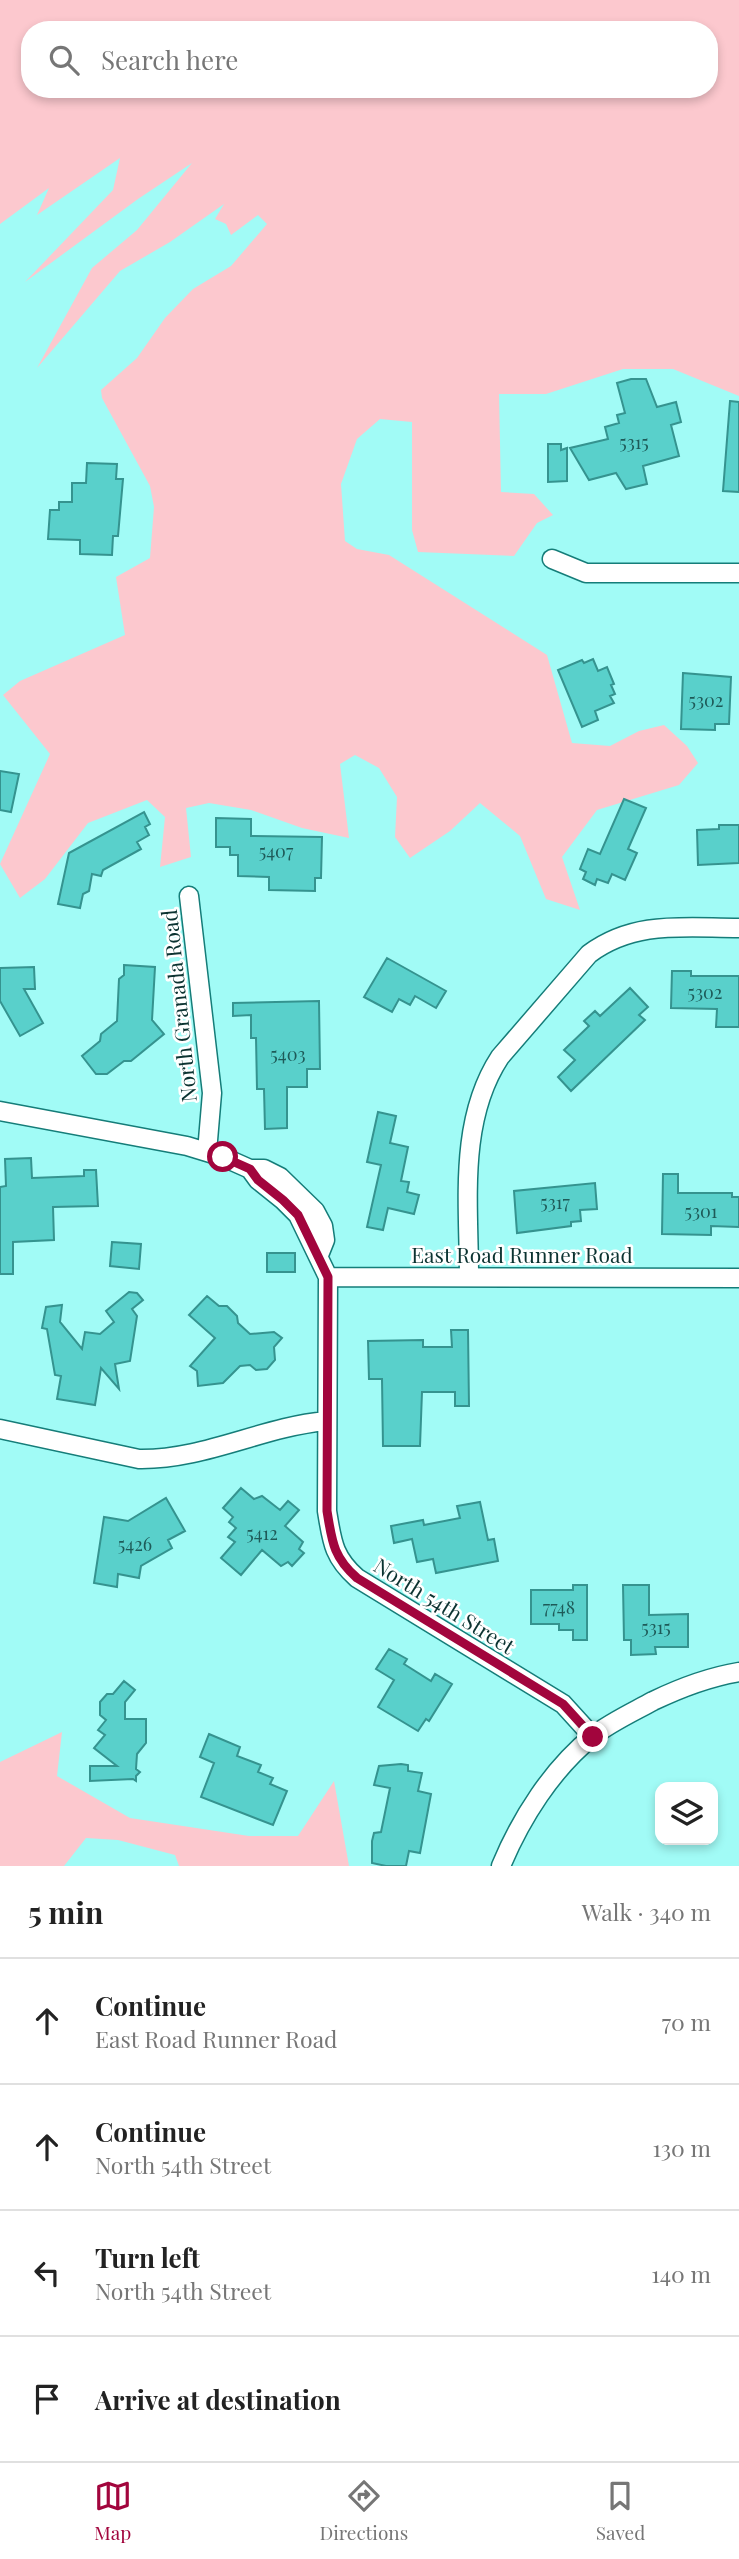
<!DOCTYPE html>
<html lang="en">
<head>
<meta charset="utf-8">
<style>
  body { margin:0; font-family:"Playfair Display",serif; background:#f2f2f2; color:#222 }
  .controls { position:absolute; right:21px; bottom:21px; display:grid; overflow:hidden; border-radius:14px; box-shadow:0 4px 10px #0003 }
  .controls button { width:63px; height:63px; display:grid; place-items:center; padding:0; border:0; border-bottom:2px solid #e0e0e0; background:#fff; color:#222; font:35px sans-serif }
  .stop { position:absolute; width:21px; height:21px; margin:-16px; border:5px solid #a2053d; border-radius:50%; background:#fff }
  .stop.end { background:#a2053d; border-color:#fff; box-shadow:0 2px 7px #0008 }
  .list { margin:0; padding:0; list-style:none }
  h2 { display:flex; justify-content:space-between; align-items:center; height:91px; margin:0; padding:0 28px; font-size:30px }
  h2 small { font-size:23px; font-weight:400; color:#767676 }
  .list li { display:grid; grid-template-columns:46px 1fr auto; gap:21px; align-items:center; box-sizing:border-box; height:126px; padding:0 28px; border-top:2px solid #e0e0e0 }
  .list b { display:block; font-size:26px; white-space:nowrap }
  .list p { margin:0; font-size:23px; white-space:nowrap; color:#767676 }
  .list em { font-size:23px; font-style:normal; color:#767676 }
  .icon { flex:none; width:38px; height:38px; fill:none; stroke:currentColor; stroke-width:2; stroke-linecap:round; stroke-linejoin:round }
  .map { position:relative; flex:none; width:739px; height:1866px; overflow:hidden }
  .search { position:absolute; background:#fff; box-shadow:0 4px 10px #0003; left:21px; right:21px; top:21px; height:77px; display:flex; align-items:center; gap:18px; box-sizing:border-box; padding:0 24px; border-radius:28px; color:#767676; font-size:26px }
  .sheet { height:595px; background:#fff }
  nav { display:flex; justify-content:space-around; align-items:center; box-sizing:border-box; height:98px; border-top:2px solid #e0e0e0; background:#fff; font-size:19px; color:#767676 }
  nav a { display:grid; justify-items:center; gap:4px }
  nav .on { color:#a2053d }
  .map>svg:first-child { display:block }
</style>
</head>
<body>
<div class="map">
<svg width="739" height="1866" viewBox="0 0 739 1866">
  <rect width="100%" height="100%" fill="#a1fbf6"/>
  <path fill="#fcc8ce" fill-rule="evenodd" d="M0 0H739V396L673 369H623L546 394H499L501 492 534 494 553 515 537 523 514 556 418 552 412 530V422L380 419 357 439 341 484 345 541 357 549 389 555 547 655 572 743 610 746 639 731 664 725 687 746 698 763 679 785 597 810 562 857 580 910 546 899 520 836 480 803 450 831 410 858 395 837 397 797 379 768 355 755 340 764 349 838 302 828 251 810 209 803 186 808 191 857 160 867 165 817 147 800 88 823 45 879 20 898 0 864 50 754 3 695 20 681 125 635 116 577 150 558 154 507 150 486 102 398 101 390 137 358 165 318 193 289 231 266 267 224 258 215 231 235 226 224 215 219 224 204 170 242 120 271 37 368 92 268 137 230 192 163 138 199 25 282 113 190 120 158 37 215 49 188 0 224ZM30 30H709V89H30Z
    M62 1732 57 1776 130 1818 249 1836H298L334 1781 349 1866H179L175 1855 118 1840 86 1838 64 1866H0V1762Z"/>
  <path fill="#59d0cb" stroke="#35938f" stroke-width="2" d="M631 379H646L657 407 676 402 681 422 671 425 679 456 643 466 647 484 626 489 616 473 589 480 570 448 608 439 605 427 619 423 617 415 625 413 617 383Z
    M730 401 739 402V492L723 491Z
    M548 444H561V450L567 448V481L548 482Z
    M87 463 117 464 116 479H123L118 536H113L112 555 80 554V540L48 539 50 510H59V502H72V483H86Z
    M593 659 598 671 607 667 614 684 611 685 615 694 610 696 614 703 595 711 598 720 582 727 558 670 582 660 584 663Z
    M683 673 731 677 729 724H715V730L681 729Z
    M0 771 19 774 11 812 0 810Z
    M624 799 646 808 628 849 637 853 625 880 612 874 608 883 597 879 595 885 583 879 586 872 580 869 588 849 600 854Z
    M144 812 150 824 145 827 149 835 137 842 141 849 103 870 101 876 92 874 89 891 83 894 80 908 58 904 69 853Z
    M216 818 251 819V836L322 837 321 878H315V891L269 890V877L238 876V855H230V847H216Z
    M719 825H739V863L698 865 697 830 719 829Z
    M387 958 446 991 436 1008 415 996 410 1005 399 999 392 1012 364 997Z
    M124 965 155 967 152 1020 164 1034 131 1061H124L107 1074H96L82 1056 100 1041 101 1034 117 1021 119 979 124 975Z
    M34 967 35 989H24L43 1023 20 1036 0 1001V968Z
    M672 971H691V976H739V1027H716L717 1009 671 1008Z
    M630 988 648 1007 639 1015 645 1020 571 1091 558 1077 575 1060 564 1050 589 1026 584 1021 595 1011 600 1016Z
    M319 1001 320 1069H307V1087H287V1128L265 1129 264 1089H257L256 1038H251V1015L233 1016V1003Z
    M378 1112 396 1116 390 1143 408 1147 401 1181 409 1182 407 1192 419 1195 414 1214 388 1208 383 1230 367 1227 381 1165 367 1162Z
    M31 1158 32 1178 84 1176V1170H96L98 1206 53 1207 54 1240 13 1242V1274H0V1187L6 1186 5 1159Z
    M663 1174H678V1193H732V1197H739V1227L711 1226V1235L662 1234Z
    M595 1183 597 1209 580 1210 581 1221 571 1222V1226L517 1233 514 1191Z
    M112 1242 141 1244 139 1269 110 1266Z
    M267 1253H295V1272H267Z
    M129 1292 137 1293 143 1300 132 1309 137 1316 130 1361 115 1364 119 1389 101 1368 95 1405 57 1399 61 1376 55 1375 47 1329 42 1328 46 1307 62 1305 60 1322 82 1349 85 1332 100 1334 114 1322 106 1311Z
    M207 1296 219 1306H227L237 1316 238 1323 250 1334 274 1332 282 1338 274 1347 275 1360 267 1369 256 1370 250 1365 240 1366 223 1383 198 1386 197 1371 190 1366 215 1338 189 1315Z
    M451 1330H468L469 1406H455V1392H422L420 1446H383L382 1379H369L368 1341 423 1340V1347H452Z
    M241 1488 254 1499 262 1496 280 1510 288 1501 299 1510 285 1526 303 1542 299 1549 304 1553 292 1566 288 1562 281 1566 262 1550 241 1575 221 1558 235 1542 228 1537 236 1528 229 1522 233 1517 223 1508Z
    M166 1498 185 1531 168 1540 172 1548 141 1566 139 1578 118 1574 117 1587 94 1583 104 1517 128 1521Z
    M480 1502 488 1540 494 1539 498 1561 436 1573 433 1559 417 1562 412 1539 394 1543 391 1526 423 1520 424 1525 460 1518 457 1506Z
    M573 1585H587V1640H573V1630H559V1624H531V1590H573Z
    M623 1585H649V1615L688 1614V1647H655L656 1654 631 1655V1640H624Z
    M389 1649 407 1659 404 1664 431 1681 435 1674 452 1684 429 1721 426 1719 418 1731 378 1707 394 1680 376 1669Z
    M124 1681 135 1690 125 1702V1719H146V1743L137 1754 136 1769 140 1772 136 1776V1781L133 1779 90 1781V1766H117L94 1748 105 1735 98 1730 106 1720 100 1715V1702L107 1694H113Z
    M209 1734 240 1747 237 1756 261 1765 258 1772 273 1778 270 1784 287 1791 273 1825 201 1797 214 1763 200 1757Z
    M401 1764 408 1765V1771L422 1773 418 1791 431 1794 420 1853 409 1851 406 1866H386L372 1863V1841L374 1833 381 1832 390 1788 374 1785 379 1766Z"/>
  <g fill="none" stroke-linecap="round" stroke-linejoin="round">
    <defs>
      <path id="minor" d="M552 559 586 573H739
        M189 896 212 1093 207 1152
        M0 1111 187 1146 223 1157 250 1169H264L280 1177 315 1211 323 1226 325 1240 319 1255
        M250 1169 258 1180 283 1200 298 1215 328 1277 327 1511C332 1541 333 1557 357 1578L563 1704 593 1737
        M328 1277 739 1278
        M469 1277C469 1203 458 1121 500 1057L589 954C635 920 684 928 739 928
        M0 1429 139 1459C204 1460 262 1427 326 1421
        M501 1866C521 1818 552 1769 593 1736 611 1722 633 1712 653 1701 680 1688 709 1677 739 1672"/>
    </defs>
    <use href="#minor" stroke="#157d79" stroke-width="21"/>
    <use href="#minor" stroke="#fff" stroke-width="18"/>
  </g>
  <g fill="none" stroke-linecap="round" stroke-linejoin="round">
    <path stroke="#a2053d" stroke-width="9" d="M223 1157 250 1169 258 1180 283 1200 298 1215 328 1277 327 1511C332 1541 333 1557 357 1578L563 1704 593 1737"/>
  </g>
  <g text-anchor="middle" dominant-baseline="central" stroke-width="5" stroke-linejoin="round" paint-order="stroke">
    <g font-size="18" fill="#1e5a58">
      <text x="634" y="442">5315</text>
      <text x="706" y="700">5302</text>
      <text x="276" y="851">5407</text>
      <text x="705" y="992">5302</text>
      <text x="288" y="1054">5403</text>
      <text x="555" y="1202">5317</text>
      <text x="701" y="1211">5301</text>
      <text x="262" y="1533">5412</text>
      <text x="135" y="1544">5426</text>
      <text x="559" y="1607">7748</text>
      <text x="656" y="1627">5315</text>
    </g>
    <g font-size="21" fill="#0b3331" stroke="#fff">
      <text transform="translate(178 1006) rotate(-96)">North Granada Road</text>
      <text x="522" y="1254">East Road Runner Road</text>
      <text transform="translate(445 1605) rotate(32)">North 54th Street</text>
    </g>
  </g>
</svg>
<div class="controls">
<button><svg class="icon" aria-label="layers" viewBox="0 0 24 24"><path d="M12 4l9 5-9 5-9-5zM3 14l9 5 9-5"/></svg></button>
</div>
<div class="stop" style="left:223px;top:1157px"></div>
<div class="stop end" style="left:593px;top:1737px"></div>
<div class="search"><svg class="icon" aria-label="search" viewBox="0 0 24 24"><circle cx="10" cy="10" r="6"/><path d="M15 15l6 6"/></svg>Search here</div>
</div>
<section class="sheet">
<h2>5 min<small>Walk · 340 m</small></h2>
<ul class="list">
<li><svg class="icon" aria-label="ahead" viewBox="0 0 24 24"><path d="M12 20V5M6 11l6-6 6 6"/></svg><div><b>Continue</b><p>East Road Runner Road</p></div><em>70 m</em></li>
<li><svg class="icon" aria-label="ahead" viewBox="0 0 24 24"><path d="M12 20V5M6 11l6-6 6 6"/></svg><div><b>Continue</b><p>North 54th Street</p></div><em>130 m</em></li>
<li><svg class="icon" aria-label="left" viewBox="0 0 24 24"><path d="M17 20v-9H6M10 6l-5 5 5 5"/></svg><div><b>Turn left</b><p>North 54th Street</p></div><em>140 m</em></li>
<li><svg class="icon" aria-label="arrive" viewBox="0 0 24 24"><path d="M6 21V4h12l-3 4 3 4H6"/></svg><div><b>Arrive at destination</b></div></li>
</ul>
</section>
<nav>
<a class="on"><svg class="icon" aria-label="map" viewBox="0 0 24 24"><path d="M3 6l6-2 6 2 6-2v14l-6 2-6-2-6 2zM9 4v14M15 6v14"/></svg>Map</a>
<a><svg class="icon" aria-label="directions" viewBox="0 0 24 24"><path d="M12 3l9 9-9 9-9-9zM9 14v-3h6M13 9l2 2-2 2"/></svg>Directions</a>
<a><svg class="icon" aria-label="saved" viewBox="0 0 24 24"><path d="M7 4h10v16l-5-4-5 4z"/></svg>Saved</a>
</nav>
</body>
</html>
